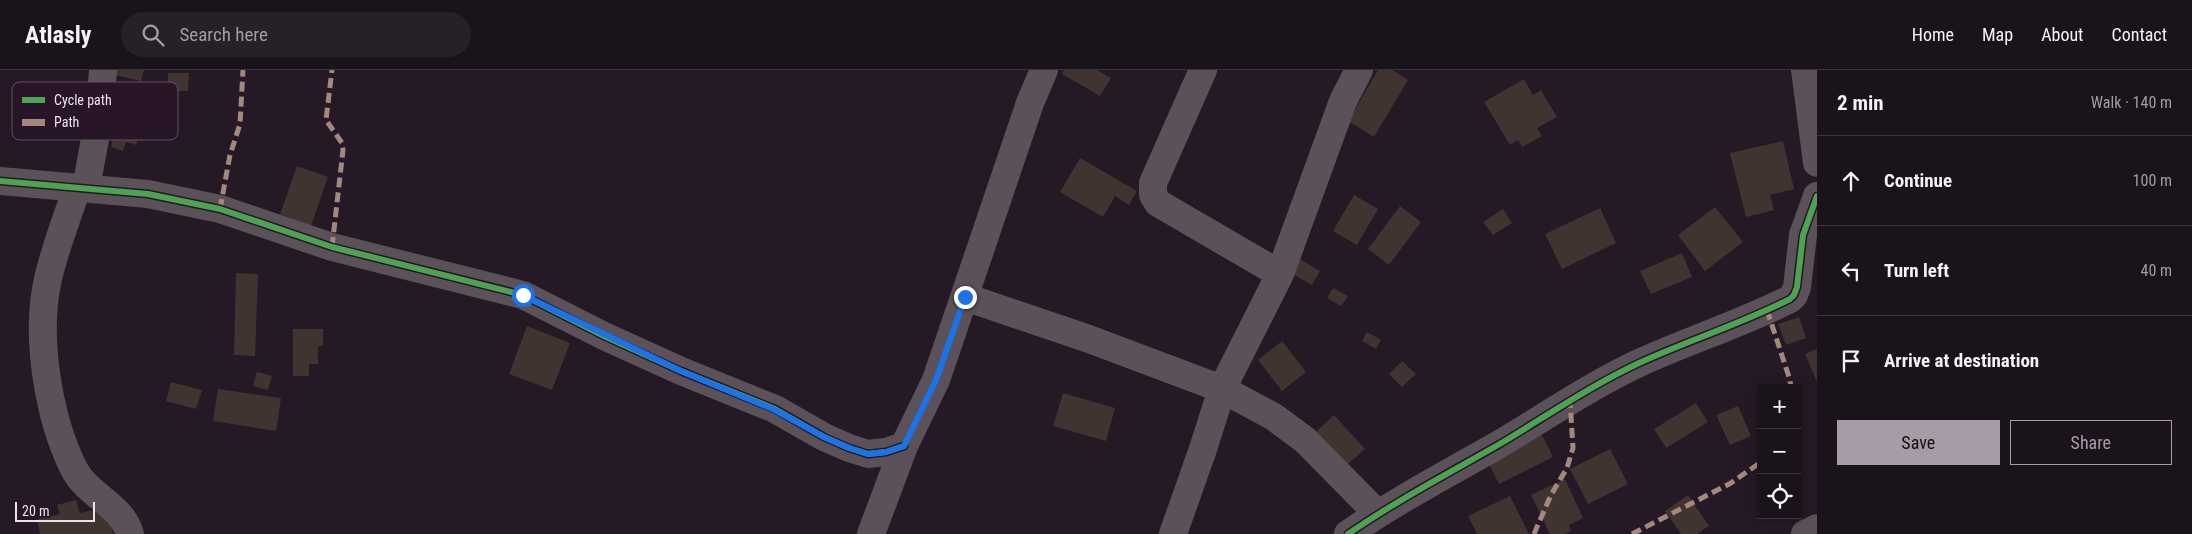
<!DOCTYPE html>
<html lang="en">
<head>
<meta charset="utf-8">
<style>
  body { margin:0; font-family:"Roboto Condensed",sans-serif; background:#282028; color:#f1f3f6 }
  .controls { position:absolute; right:15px; bottom:15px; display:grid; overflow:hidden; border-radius:0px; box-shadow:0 2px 12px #0003 }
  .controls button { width:45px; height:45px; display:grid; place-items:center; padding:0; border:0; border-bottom:1px solid #39323a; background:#1b131b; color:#f1f3f6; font:25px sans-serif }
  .scale { position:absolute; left:15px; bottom:12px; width:80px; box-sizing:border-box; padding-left:5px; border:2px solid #eee1ee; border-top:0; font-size:14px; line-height:18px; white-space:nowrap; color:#eee1ee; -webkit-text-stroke:4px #281528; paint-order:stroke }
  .stop { position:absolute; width:15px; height:15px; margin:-11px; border:4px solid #1a73e8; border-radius:50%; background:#fff }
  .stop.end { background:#1a73e8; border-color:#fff; box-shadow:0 1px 5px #0008 }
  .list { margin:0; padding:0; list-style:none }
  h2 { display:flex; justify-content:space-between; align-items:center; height:65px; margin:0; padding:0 20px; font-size:21px }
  h2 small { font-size:16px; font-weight:400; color:#a09ea3 }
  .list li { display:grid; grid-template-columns:32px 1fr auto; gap:15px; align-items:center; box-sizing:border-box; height:90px; padding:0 20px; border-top:1px solid #39323a }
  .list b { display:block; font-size:19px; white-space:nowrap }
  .list em { font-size:16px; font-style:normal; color:#a09ea3 }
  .actions { display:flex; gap:10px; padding:15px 20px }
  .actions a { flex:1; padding:11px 0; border:1px solid #a79ba7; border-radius:0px; text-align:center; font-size:18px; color:#a79ba7 }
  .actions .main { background:#a79ba7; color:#111 }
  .icon { flex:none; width:28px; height:28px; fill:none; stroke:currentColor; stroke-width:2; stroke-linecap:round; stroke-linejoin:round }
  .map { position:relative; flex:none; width:1817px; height:464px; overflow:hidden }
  header { display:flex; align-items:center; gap:30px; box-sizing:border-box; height:70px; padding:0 25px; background:#1b131b; border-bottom:1px solid #39323a }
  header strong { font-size:24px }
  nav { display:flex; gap:28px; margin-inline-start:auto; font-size:18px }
  .search { width:350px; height:45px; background:#282028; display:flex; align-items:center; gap:12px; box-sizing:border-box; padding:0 18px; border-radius:28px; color:#a09ea3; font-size:19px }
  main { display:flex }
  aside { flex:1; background:#1b131b }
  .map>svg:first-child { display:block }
</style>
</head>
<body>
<header>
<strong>Atlasly</strong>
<div class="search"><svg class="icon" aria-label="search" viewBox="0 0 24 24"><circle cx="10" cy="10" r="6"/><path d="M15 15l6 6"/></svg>Search here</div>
<nav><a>Home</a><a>Map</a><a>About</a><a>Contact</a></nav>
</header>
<main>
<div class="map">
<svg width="1817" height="464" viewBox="0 0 1817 464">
  <rect width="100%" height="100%" fill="#241924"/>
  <path fill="#403431" d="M104 0H144L141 11 103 2Z
    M1064 0H1097L1111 8 1100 26 1062 4Z
    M1378 0H1392L1408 10 1374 67 1348 51Z
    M168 3H189L188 21H168Z
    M1524 9 1533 25 1541 20 1557 47 1537 58 1542 66 1522 77 1518 70 1510 75 1484 32Z
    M109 25 147 35 136 75 126 72 123 81 111 77 116 57 101 53Z
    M1783 71 1794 119 1770 125 1774 140 1746 147 1730 83Z
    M1080 88 1137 121 1129 135 1115 126 1103 147 1060 122Z
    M297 96 328 107 311 156 280 144Z
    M1354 125 1378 139 1357 175 1333 161Z
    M1400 136 1421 152 1389 195 1368 179Z
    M1715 137 1743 172 1705 201 1678 165Z
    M1600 138 1616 173 1562 199 1545 164Z
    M1503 139 1512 153 1493 165 1483 152Z
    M1682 183 1692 207 1651 224 1640 201Z
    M1298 188 1320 201 1312 215 1289 202Z
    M236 203 258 204 255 286 234 285Z
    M1333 218 1348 226 1341 236 1327 228Z
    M1799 247 1806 268 1786 275 1778 254Z
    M527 256 570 273 552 320 509 304Z
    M293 259H323V276H318V294H309V306H293Z
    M1367 262 1381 270 1376 279 1362 271Z
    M1282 271 1306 302 1282 321 1258 290Z
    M1817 279V312L1805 284Z
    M1402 291 1416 304 1402 317 1389 304Z
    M257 302 272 306 268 320 253 316Z
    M171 312 202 320 196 339 166 331Z
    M218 319 281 328 276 361 213 351Z
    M1063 323 1115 338 1106 371 1053 356Z
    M1696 333 1708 352 1666 378 1654 359Z
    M1738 336 1751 366 1730 375 1716 345Z
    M1334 345 1365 379 1347 395 1316 362Z
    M1538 357 1553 387 1499 414 1484 384Z
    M1610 379 1628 414 1588 434 1570 399Z
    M1565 409 1583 448 1569 455 1571 461 1564 464H1550L1531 425Z
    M1688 425 1709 456 1697 464H1681L1665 441Z
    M1510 426 1529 464H1477L1468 446Z
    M76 430 80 443 107 437 113 464H40L37 449 60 444 57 435Z"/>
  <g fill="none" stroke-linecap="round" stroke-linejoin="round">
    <path stroke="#5a5159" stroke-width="28" d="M1203 0 1153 113V125L1158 133 1280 204
      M1805 0 1817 93
      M0 111 148 124 220 139 332 177 523 225 604 266 681 301 775 339 824 367 849 378 868 384 886 382 904 376
      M77 118C67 148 55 178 48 209 35 265 48 347 74 399 87 425 122 435 130 464
      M86 118 100 42 103 0
      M965 227 1089 269 1222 319 1274 347 1305 370 1377 443
      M871 464 904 376 936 310 1030 33 1044 0
      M1173 464 1203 379 1222 319 1280 204 1343 31 1359 0
      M1348 464C1396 431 1447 404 1498 375 1545 347 1590 316 1639 293 1689 270 1741 254 1790 229L1794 225 1797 217 1803 165 1817 126
      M1805 464 1817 458"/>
    <path stroke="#a5887d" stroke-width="5" stroke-dasharray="10 5" stroke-linecap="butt" d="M220 139 230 85 240 54 243 0
      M332 177 343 80 342 73 326 50 332 0
      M1767 240 1790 310 1791 318
      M1534 464 1551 425 1567 398 1573 378 1570 330
      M1632 464 1731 413 1761 392"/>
    <defs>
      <path id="cycleway" d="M0 111 148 124 220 139 332 177 523 225 604 266 681 301 775 339 824 367 849 378 868 384 886 382 904 376
        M1348 464C1396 431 1447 404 1498 375 1545 347 1590 316 1639 293 1689 270 1741 254 1790 229L1794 225 1797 217 1803 165 1817 126"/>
    </defs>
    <use href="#cycleway" stroke="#281528" stroke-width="9"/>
    <use href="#cycleway" stroke="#4ca352" stroke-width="6"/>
  </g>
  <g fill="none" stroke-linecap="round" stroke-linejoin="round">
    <path stroke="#1a73e8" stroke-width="6" d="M523 225 681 301 775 340 824 367 849 378 868 384 886 382 904 376 936 310 965 227"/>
  </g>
  <rect x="12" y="12" width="166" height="58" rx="8" fill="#281528" stroke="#635263" stroke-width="1"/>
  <rect x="22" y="27" width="23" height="6" fill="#4ca352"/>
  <rect x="22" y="49" width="23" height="7" fill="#a5887d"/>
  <g font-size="14" fill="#eee1ee">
    <text x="54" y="35">Cycle path</text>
    <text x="54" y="57">Path</text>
  </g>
</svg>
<div class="controls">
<button>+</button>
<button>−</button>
<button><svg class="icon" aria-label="locate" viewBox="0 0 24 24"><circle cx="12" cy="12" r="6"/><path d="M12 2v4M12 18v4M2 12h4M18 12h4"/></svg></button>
</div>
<div class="scale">20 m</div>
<div class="stop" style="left:523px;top:225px"></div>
<div class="stop end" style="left:965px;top:227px"></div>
</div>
<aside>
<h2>2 min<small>Walk · 140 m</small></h2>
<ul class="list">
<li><svg class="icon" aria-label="ahead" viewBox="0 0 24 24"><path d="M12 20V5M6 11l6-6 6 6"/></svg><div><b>Continue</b></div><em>100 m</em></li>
<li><svg class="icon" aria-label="left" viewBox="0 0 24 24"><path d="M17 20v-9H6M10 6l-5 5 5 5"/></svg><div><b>Turn left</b></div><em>40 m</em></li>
<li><svg class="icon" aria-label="arrive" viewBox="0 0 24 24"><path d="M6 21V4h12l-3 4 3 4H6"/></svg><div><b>Arrive at destination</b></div></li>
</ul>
<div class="actions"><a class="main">Save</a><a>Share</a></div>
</aside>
</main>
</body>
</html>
